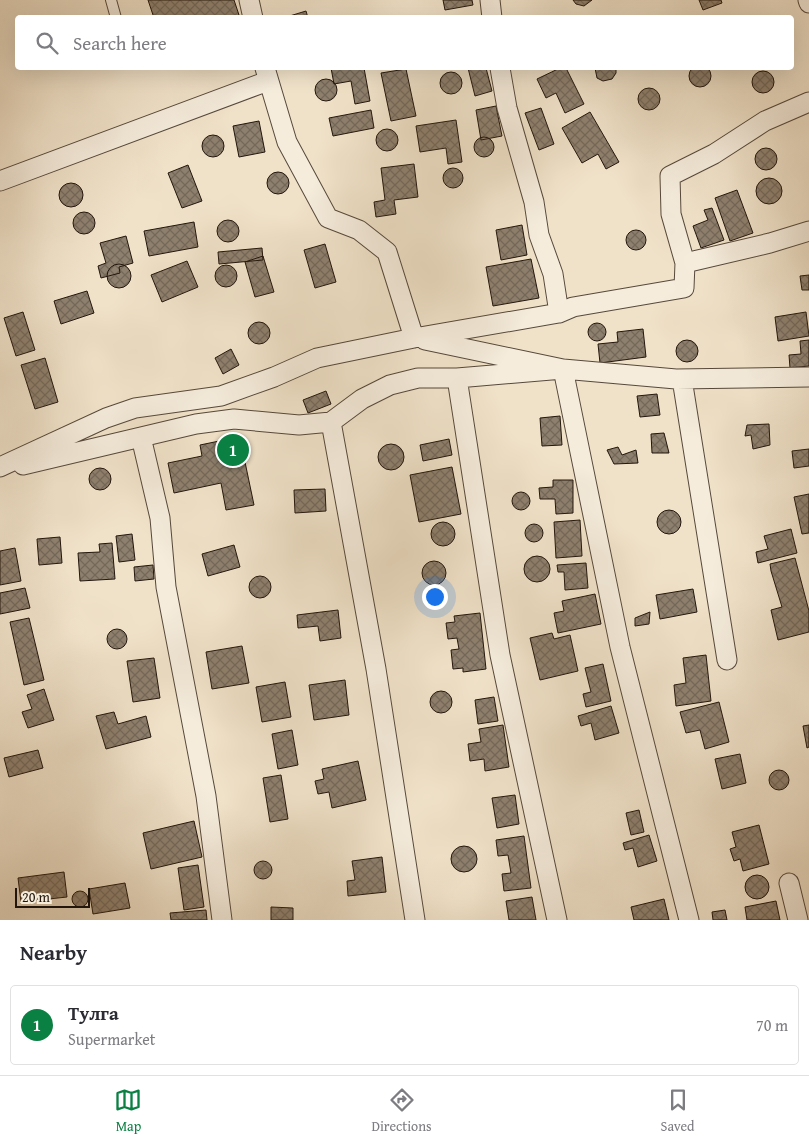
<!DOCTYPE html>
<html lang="en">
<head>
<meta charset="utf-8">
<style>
  body { margin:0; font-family:"Gentium Book Plus",serif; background:#f2f2f3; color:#2b2b33 }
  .scale { position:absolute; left:15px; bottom:12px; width:75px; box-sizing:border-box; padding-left:5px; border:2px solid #23160c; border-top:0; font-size:14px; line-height:18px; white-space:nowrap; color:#23160c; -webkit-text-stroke:4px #f5ecdc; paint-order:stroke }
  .you { position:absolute; left:434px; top:596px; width:18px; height:18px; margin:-12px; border:4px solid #fff; border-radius:50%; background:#1a73e8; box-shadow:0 0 0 8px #1a73e833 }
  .badge { display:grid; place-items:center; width:32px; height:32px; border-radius:50%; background:#0b8043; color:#fff; font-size:16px; font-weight:700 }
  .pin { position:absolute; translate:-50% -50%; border:2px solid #fff; box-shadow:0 1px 5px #0006 }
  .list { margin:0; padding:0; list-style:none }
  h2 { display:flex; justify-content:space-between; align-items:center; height:65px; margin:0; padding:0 20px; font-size:21px }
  h2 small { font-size:16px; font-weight:400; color:#7c7c81 }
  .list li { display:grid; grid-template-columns:32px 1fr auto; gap:15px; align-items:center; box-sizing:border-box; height:80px; margin:0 10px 10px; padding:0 10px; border:1px solid #e1e1e2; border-radius:5px }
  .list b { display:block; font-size:19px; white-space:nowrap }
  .list p { margin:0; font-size:16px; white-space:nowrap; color:#7c7c81 }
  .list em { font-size:16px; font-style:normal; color:#7c7c81 }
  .icon { flex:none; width:28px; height:28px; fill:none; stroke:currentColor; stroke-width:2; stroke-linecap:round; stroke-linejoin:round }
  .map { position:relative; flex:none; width:809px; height:920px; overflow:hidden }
  .search { position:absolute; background:#fff; box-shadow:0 5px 20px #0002; left:15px; right:15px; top:15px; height:55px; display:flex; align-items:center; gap:12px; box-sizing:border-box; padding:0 18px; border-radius:5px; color:#7c7c81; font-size:19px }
  .sheet { height:155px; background:#fff }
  nav { display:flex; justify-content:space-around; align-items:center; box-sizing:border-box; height:70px; border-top:1px solid #e1e1e2; background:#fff; font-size:14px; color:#7c7c81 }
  nav a { display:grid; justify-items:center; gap:2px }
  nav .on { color:#0b8043 }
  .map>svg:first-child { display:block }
</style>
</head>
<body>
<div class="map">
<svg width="809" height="920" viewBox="0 0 809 920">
  <defs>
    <pattern id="building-cross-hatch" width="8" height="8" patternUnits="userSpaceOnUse" patternTransform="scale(1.25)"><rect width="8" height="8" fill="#8e806e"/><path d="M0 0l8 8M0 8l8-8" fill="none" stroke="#746859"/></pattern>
  </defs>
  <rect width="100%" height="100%" fill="#f0e2c9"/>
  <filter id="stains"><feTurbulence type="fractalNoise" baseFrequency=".004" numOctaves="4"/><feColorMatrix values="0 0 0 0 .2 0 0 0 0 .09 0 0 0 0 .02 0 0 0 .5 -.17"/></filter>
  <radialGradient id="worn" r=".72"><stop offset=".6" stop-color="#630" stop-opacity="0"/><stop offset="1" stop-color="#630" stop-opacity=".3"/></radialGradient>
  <path fill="url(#building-cross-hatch)" stroke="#23160c" d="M148 0H234L239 15 230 18H154Z
    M443 0H472L473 5 445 10Z
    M573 0H592L584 6 576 4Z
    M699 0H721L722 3 703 10Z
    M306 11 308 18H283Z
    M689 76a11 11 0 1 1 22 0a11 11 0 1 1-22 0Z
    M331 68H364L370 101 355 104 351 81 334 84Z
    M468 68H486L492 91 475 96Z
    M560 68H566L584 104 565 113 556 93 546 98 537 79Z
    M595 68H616V73L612 79 603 81 597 78Z
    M406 69 416 116 391 121 381 73Z
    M752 82a11 11 0 1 1 22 0a11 11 0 1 1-22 0Z
    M440 83a11 11 0 1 1 22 0a11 11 0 1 1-22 0Z
    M315 90a11 11 0 1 1 22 0a11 11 0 1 1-22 0Z
    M638 99a11 11 0 1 1 22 0a11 11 0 1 1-22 0Z
    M496 106 502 136 481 140 476 110Z
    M541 108 554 144 539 150 525 113Z
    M371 110 374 128 333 136 329 118Z
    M590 112 619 162 606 169 598 154 582 163 562 128Z
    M456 120 462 162 448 164 446 148 420 152 416 126Z
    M259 121 265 152 239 157 233 126Z
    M376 140a11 11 0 1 1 22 0a11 11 0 1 1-22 0Z
    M202 146a11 11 0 1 1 22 0a11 11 0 1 1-22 0Z
    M474 147a10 10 0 1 1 20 0a10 10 0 1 1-20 0Z
    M755 159a11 11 0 1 1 22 0a11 11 0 1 1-22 0Z
    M414 164 418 197 394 200 396 214 376 217 374 202 385 200 381 168Z
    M188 165 202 201 182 208 168 173Z
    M443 178a10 10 0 1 1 20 0a10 10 0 1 1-20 0Z
    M267 183a11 11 0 1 1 22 0a11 11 0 1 1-22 0Z
    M756 191a13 13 0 1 1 26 0a13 13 0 1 1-26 0Z
    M59 195a12 12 0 1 1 24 0a12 12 0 1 1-24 0Z
    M737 190 753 233 730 241 715 198Z
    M712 208 724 240 701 248 693 226 708 220 704 210Z
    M73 223a11 11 0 1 1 22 0a11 11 0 1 1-22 0Z
    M217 231a11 11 0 1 1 22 0a11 11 0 1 1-22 0Z
    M194 222 198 247 149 256 144 231Z
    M522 225 527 255 501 260 496 230Z
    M626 240a10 10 0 1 1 20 0a10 10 0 1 1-20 0Z
    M126 236 133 263 119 267 120 273 101 278 98 266 106 263 100 243Z
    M325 244 336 282 315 288 304 250Z
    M262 248 263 260 219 264 218 252Z
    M263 256 274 292 255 297 245 262Z
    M531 259 539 298 493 306 486 267Z
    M187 261 198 287 162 302 151 275Z
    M107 276a12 12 0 1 1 24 0a12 12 0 1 1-24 0Z
    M215 276a11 11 0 1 1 22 0a11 11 0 1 1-22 0Z
    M809 275V290H802L800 276Z
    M87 291 94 313 61 324 54 301Z
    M23 312 35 350 16 356 4 318Z
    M806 312 809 336 778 341 775 317Z
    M248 333a11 11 0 1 1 22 0a11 11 0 1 1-22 0Z
    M588 332a9 9 0 1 1 18 0a9 9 0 1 1-18 0Z
    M643 329 646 357 600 363 598 344 618 342 617 332Z
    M676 351a11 11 0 1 1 22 0a11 11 0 1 1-22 0Z
    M809 340V366L790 368 789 355 801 354 800 341Z
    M231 349 239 365 223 374 215 358Z
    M45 358 58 402 35 409 21 365Z
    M326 391 331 404 308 413 303 400Z
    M657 394 660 415 640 417 637 396Z
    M560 416 562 445 542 446 540 418Z
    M769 424 770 445 753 449 751 435 745 436 747 425Z
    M664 433 669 453H652L651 434Z
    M229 439 231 445 241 443 254 505 226 510 221 483 174 493 168 463 202 456 200 445Z
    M449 439 452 455 423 461 420 445Z
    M378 457a13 13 0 1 1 26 0a13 13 0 1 1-26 0Z
    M618 447 622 455 636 450 638 463 614 464 607 450Z
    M809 449V466L794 468 792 451Z
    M452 467 461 514 419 522 410 475Z
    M89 479a11 11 0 1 1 22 0a11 11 0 1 1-22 0Z
    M553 480H573V513L556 514 555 499H540L539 488 553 487Z
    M325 489 326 511 295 513 294 490Z
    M512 501a9 9 0 1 1 18 0a9 9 0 1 1-18 0Z
    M809 494V533L802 534 794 497Z
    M657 522a12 12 0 1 1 24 0a12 12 0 1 1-24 0Z
    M580 520 582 556 556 558 554 522Z
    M431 534a12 12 0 1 1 24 0a12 12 0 1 1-24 0Z
    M525 533a9 9 0 1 1 18 0a9 9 0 1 1-18 0Z
    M791 529 797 553 758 563 756 552 768 549 764 536Z
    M132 534 135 560 119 562 116 536Z
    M60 537 62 563 39 565 37 539Z
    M112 543 115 579 80 581 78 553 100 552 99 544Z
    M234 545 240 567 208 576 202 554Z
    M15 548 21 581 0 585V551Z
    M524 569a13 13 0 1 1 26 0a13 13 0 1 1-26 0Z
    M795 558 809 611V632L778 640 771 610 782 607 771 571 770 564Z
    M422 573a12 12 0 1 1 24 0a12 12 0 1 1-24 0Z
    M586 563 588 588 565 590 564 572H558L557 565Z
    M153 565 154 579 135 581 134 567Z
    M249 587a11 11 0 1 1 22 0a11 11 0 1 1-22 0Z
    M25 588 30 608 0 614V593Z
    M693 589 697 612 660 619 656 595Z
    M595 594 601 624 558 633 554 613 564 611 562 601Z
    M338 610 341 638 320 641 318 626 298 628 297 615Z
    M650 612 649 624 635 626V618Z
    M480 613 486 669 463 672V668L453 669 451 650 459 649 457 638 448 639 446 623 455 622 454 616Z
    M29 618 44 680 24 685 10 622Z
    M107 639a10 10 0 1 1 20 0a10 10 0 1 1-20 0Z
    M552 633 554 639 570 635 578 671 540 680 530 638Z
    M242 646 249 683 212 689 206 652Z
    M706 655 711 701 676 706 674 685 686 683 683 658Z
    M154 658 160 698 133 702 127 661Z
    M603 664 611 701 586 707 583 694 591 692 585 668Z
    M345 680 349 715 314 720 309 685Z
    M285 682 291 717 262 722 256 687Z
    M44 689 54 720 28 728 22 712 32 709 27 695Z
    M430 702a11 11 0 1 1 22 0a11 11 0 1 1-22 0Z
    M494 697 498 721 478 724 475 700Z
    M719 702 729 742 705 749 700 730 686 733 680 712Z
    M611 706 619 733 595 740 591 723 581 726 578 716Z
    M114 712 118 724 146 716 151 737 106 749 96 716Z
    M503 725 509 767 485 771 484 759 470 761 468 744 481 742 479 729Z
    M809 725V747L807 748 803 726Z
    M292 730 298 765 278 769 272 734Z
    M38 750 43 768 9 777 4 758Z
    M740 754 746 783 722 789 715 759Z
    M358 761 366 800 332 808 329 792 318 794 315 781 324 779 322 769Z
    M769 780a10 10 0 1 1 20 0a10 10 0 1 1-20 0Z
    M281 775 288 819 270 822 263 778Z
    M515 795 519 824 497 828 492 798Z
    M639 810 644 832 631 835 626 813Z
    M194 821 202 857 151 869 143 833Z
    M759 825 769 864 743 871 740 859 734 861 730 849 736 847 732 832Z
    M649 835 657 861 638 867 633 848 625 850 623 843Z
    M524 836 531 888 504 891 502 874 511 873 508 855 498 856 496 840Z
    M451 859a13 13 0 1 1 26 0a13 13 0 1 1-26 0Z
    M382 857 386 892 348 896 347 881 355 880 352 861Z
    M254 870a9 9 0 1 1 18 0a9 9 0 1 1-18 0Z
    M198 865 204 907 184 910 178 868Z
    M64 872 67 897 21 902 18 878Z
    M745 887a12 12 0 1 1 24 0a12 12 0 1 1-24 0Z
    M125 883 130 908 93 914 89 889Z
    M72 899a8 8 0 1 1 16 0a8 8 0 1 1-16 0Z
    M532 897 536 920H509L506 901Z
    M664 899 669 920H634L631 907Z
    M776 901 780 920H747L745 907Z
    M271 907 293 908V920H271Z
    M206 910 207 920H171L170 913Z
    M725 910 727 920H713L712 912Z"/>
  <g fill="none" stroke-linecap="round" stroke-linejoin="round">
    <defs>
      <path id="service" d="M111 0 116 18"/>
      <path id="minor" d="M249 0 253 18
        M490 0 492 18
        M808 0 809 3
        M265 68 287 142 328 218 359 230 387 252 414 338
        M500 68 507 108 534 202 539 235 553 274 559 313
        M0 181 268 81
        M685 263 770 243 809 231
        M425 340 563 369 620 647 689 920
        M457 378 500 655 557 920
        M682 379 727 660
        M331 422 376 669 415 920
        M141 437 160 518 166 587 206 796 222 920
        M23 465 196 424 234 419 299 425 331 422 362 399 390 385 418 378H457L563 369 676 379 809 377
        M0 467 106 418 135 408 221 396 274 377 317 358 414 338 559 313 573 307 684 288 685 263 671 214 670 176 714 154 765 121 809 102
        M789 883 798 920"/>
    </defs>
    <use href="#service" stroke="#56493b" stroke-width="12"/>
    <use href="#minor" stroke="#56493b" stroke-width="21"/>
    <use href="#service" stroke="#f5ecdc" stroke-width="10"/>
    <use href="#minor" stroke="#f5ecdc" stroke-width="19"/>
  </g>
  <rect width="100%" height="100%" filter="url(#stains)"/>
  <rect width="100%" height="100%" fill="url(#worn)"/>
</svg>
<div class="scale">20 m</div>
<div class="you"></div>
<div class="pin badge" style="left:233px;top:450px">1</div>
<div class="search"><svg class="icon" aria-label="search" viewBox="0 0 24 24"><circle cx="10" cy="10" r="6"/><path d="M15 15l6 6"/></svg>Search here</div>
</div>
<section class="sheet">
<h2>Nearby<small></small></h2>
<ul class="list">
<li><span class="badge">1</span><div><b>Тулга</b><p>Supermarket</p></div><em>70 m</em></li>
</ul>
</section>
<nav>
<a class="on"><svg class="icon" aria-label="map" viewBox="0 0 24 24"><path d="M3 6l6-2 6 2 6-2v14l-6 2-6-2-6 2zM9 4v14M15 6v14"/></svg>Map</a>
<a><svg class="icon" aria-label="directions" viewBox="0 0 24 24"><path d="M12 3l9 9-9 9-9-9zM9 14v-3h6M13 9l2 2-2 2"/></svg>Directions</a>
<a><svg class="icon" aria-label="saved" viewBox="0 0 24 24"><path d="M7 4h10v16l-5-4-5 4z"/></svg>Saved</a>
</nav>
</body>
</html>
